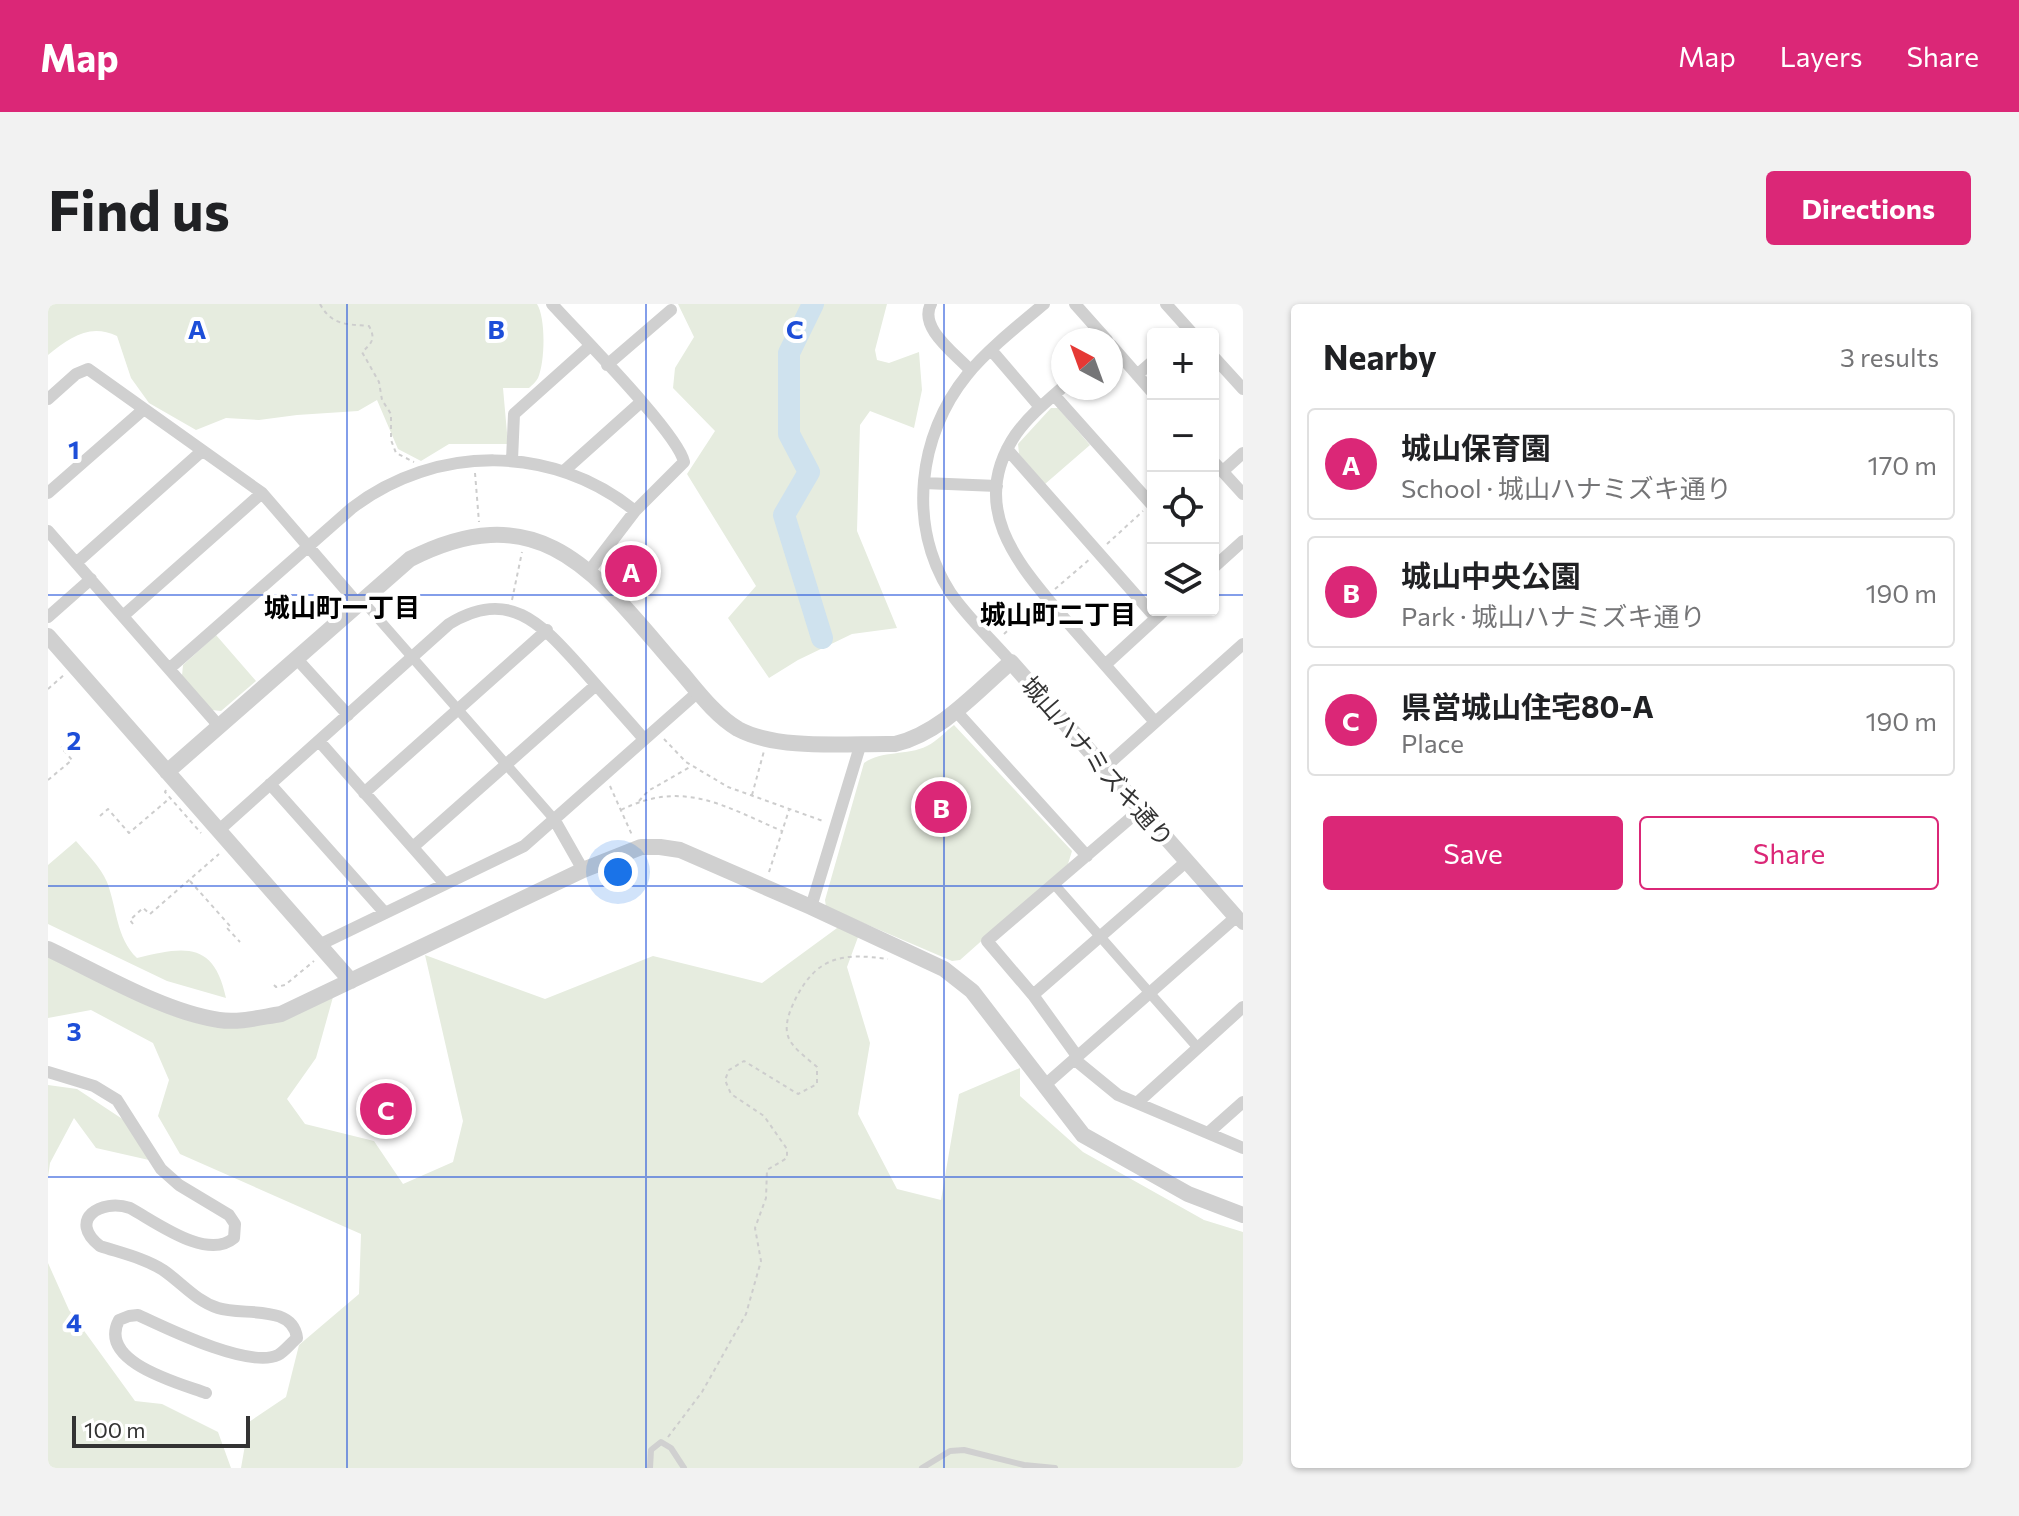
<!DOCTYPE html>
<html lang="en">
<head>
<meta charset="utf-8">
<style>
  body { margin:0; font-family:Commissioner,"Noto Sans JP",sans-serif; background:#f2f2f2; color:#202124 }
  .controls { position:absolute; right:24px; top:24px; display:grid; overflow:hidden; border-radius:8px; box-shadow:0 2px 6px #0004 }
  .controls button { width:72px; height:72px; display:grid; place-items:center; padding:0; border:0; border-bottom:2px solid #e0e0e0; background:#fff; color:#202124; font:40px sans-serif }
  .compass { position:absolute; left:1003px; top:24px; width:72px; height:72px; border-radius:50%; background:#fff; box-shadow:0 2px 6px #0004; rotate:319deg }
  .scale { position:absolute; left:24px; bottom:20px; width:178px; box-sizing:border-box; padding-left:8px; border:4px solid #333; border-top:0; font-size:22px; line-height:28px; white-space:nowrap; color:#333; -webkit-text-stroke:6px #fff; paint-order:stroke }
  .you { position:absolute; left:570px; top:568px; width:28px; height:28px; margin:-20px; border:6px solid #fff; border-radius:50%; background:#1a73e8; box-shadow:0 0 0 12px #1a73e833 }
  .badge { display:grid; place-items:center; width:52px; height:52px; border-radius:50%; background:#db2777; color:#fff; font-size:26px; font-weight:700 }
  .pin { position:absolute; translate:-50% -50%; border:4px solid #fff; box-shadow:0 2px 8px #0006 }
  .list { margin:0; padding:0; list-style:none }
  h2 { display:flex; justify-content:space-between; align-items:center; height:104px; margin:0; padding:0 32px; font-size:34px }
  h2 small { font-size:26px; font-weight:400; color:#757577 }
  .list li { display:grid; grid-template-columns:52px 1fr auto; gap:24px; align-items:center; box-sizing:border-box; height:112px; margin:0 16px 16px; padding:0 16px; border:2px solid #e0e0e0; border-radius:8px }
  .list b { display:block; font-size:30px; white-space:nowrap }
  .list p { margin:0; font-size:26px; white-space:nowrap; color:#757577 }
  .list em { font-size:26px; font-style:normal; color:#757577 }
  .actions { display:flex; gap:16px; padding:24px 32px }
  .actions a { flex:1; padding:18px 0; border:2px solid #db2777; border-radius:8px; text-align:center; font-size:28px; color:#db2777 }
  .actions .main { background:#db2777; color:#fff }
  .icon { flex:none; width:44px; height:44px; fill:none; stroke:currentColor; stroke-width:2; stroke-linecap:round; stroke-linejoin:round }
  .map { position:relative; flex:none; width:1195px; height:1164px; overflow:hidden; border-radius:8px }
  header { display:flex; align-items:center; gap:48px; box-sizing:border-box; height:112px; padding:0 40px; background:#db2777; color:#fff }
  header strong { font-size:38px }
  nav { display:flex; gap:44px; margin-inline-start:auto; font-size:28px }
  .intro { display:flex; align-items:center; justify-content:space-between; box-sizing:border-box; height:192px; padding:0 48px }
  h1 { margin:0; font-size:56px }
  .button { padding:20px 36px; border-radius:8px; background:#db2777; color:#fff; font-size:28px; font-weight:700 }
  main { display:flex; gap:48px; padding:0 48px }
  aside { flex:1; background:#fff; border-radius:8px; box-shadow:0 2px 6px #0004 }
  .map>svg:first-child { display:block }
</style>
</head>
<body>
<header>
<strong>Map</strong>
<nav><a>Map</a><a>Layers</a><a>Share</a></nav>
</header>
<div class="intro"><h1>Find us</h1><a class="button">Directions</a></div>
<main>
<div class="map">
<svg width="1195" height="1164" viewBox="0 0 1195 1164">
  <rect width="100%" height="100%" fill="#fff"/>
  <path fill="#e6ecdf" d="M0 0H489C498 14 497 58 490 74 488 78 484 81 481 84H455L460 140H401L373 157 350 145 329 96 310 107 249 111 211 116 178 114 148 126 101 99 83 74 69 32C42 19 22 33 0 51Z
    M630 0H839L827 46 829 56 841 59 871 48 874 86 866 124 822 107 812 121 809 227 849 324 804 330 750 356 721 374 680 314 708 282 639 170 667 127 625 84 627 64 646 33Z
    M1003 104H1010L1042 141 997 180 971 150 970 140Z
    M168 331 208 377 173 407 164 406 134 372 135 361Z
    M906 421 1024 547 1020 560 912 656 904 657 778 603 777 596 816 459C834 446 859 452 879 442 889 437 898 427 906 421Z
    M28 537C39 550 52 562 59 578 69 604 68 634 89 654 138 642 166 638 178 694L119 677 0 620V561Z
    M800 616 813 625 799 663 822 739 810 810 849 885 893 896 911 790 972 764V792L1035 848 1156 916 1195 928V1164H193L201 1118 238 1093 251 1041 311 990 313 930 132 850 110 812 121 776 105 739 43 706 0 714V644L164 721 285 693 268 754 239 795 257 820 326 837 355 880 405 858 415 817 377 651 497 695 605 652 714 679Z
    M0 781 29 785 85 822 101 856 48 844 26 814 2 859 0 873Z
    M0 959 21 1006 87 1097 114 1100 170 1128 183 1164H0Z"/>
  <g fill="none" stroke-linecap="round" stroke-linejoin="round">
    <path stroke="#cfe2ee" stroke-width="22" d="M765 0 741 49V130L761 168 736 211 774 334"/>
    <path stroke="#cdcdcd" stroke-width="2" stroke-dasharray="4 4" stroke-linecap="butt" d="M272 0C284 22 299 20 321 22 328 35 324 39 314 48L331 78 334 96 343 110V136L348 149 366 158
      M427 169 431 218
      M1059 240 1095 207
      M1007 285 1042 255
      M464 296 474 248
      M956 330 990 299
      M0 385 17 370
      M616 435 638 458 680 483 775 517
      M0 476 24 456 13 443
      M562 482 584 531
      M118 486 117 488 153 529
      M704 491 716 447
      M591 497 600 487 642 463
      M573 506C635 475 676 502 734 527
      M52 512 60 505 81 529 122 494
      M721 568 741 506
      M142 577 182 622 179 624 192 638
      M85 620 82 616 95 604 102 610 171 550
      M226 681 228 683 237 681 266 657
      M620 1133 654 1088 698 1010 713 957 707 924 718 894 719 866 739 854V845L716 812 683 790 677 776 681 766 696 757 750 790 769 780V763C760 755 743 743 740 732 736 721 742 706 747 696 769 651 796 649 840 655"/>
    <path stroke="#d0d0d0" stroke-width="6" d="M602 1164 603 1146 613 1138 623 1144 636 1164
      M874 1164 902 1147 916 1146 976 1161 1007 1164"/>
    <path stroke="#d0d0d0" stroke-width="10" d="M314 296 506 515
      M1006 580 1150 744"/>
    <path stroke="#d0d0d0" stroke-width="12" d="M504 0C529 28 630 129 636 158L587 207 542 266
      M883 0C870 24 908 50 922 66
      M1027 0 1059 36
      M1118 0 1145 30
      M1063 41 1105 89
      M944 47 992 103
      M1165 52 1195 85
      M559 61 623 6
      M1089 71 1105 57
      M1015 83C998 98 981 112 968 130 919 202 969 259 1015 313 1046 348 1076 383 1107 418
      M1006 91 1105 202
      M0 95 28 70 40 65 214 189 310 300
      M959 145 1108 314
      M464 156 466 110 542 42
      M1165 157 1195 190
      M517 166 593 98
      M1175 167 1195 149
      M876 179 949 182
      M0 189 96 105
      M0 227 171 422
      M28 259 154 147
      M1165 264 1195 237
      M75 312 214 189
      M0 313 43 275
      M248 354 300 411
      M963 358C943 335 919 313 902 288 859 221 870 131 919 71 938 47 972 20 996 0
      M1057 361 1117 306
      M122 364 304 204C388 140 505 140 587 207
      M907 406 1039 552
      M271 437 397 580
      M1056 464 1195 340
      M222 480 337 609
      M316 489 499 326
      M506 515 535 566
      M170 527 401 320C463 282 495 322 535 366 555 389 576 412 596 435
      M365 543 548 381
      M763 603 813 439
      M271 641 476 542 650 388
      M985 691 1139 557
      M1029 752 985 691 939 637 1093 505
      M1026 755 1070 791 1195 844
      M0 768 46 782 69 796 113 865 131 881 181 911 187 920 186 934C159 957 108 918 82 904 53 894 19 916 52 942 73 949 96 954 115 966 134 979 148 997 170 1004 195 1012 245 1000 249 1034 243 1039 236 1048 230 1051 201 1065 118 1024 90 1011L81 1012 71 1016C49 1058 131 1079 158 1089
      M997 781 1188 613 1195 620
      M1089 799 1195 703
      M1160 829 1195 798"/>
    <path stroke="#d0d0d0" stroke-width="16" d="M0 332 303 677
      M119 468 362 255C498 186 553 277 634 369 650 388 668 412 690 425 731 447 802 439 847 440 893 429 928 388 963 358L1188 613
      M0 645C51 669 116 708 171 716 192 719 213 713 233 710L535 566 593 543H612L632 546 763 603 896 665 924 687 1035 831 1140 890 1195 911"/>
  </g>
  <path fill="none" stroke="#1d4ed8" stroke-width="2" stroke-opacity="0.55" d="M299 0V1164M598 0V1164M896 0V1164M0 291H1105M1165 291H1195M0 582H1195M0 873H1195"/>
  <g text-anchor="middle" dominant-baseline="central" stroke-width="8" stroke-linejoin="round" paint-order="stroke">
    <g font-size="24" fill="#333" stroke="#fff">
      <text transform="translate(1050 457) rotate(49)">城山ハナミズキ通り</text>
    </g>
    <g font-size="26" font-weight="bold" fill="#000" stroke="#fff">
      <text x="294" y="302">城山町一丁目</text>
      <text x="1010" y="309">城山町二丁目</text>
    </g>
  </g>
  <g font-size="26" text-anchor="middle" font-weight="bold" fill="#1d4ed8" stroke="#fff" stroke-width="8" stroke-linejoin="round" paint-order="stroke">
    <text x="149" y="35">A</text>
    <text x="448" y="35">B</text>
    <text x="747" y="35">C</text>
    <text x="26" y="155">1</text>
    <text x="26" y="446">2</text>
    <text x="26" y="737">3</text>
    <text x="26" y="1028">4</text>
  </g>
</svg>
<div class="controls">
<button>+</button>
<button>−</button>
<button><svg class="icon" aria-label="locate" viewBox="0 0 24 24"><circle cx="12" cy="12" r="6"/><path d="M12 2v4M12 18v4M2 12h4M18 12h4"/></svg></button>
<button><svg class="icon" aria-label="layers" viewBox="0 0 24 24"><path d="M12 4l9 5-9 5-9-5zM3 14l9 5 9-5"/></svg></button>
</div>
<svg class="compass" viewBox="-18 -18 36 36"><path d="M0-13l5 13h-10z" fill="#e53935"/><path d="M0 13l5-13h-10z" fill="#757577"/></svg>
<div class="scale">100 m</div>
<div class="you"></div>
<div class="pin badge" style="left:583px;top:267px">A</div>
<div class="pin badge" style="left:893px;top:503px">B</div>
<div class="pin badge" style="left:338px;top:805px">C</div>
</div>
<aside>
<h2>Nearby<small>3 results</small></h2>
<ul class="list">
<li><span class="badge">A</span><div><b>城山保育園</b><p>School · 城山ハナミズキ通り</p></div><em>170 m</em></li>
<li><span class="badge">B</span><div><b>城山中央公園</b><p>Park · 城山ハナミズキ通り</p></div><em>190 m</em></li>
<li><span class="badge">C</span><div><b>県営城山住宅80-A</b><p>Place</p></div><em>190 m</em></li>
</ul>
<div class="actions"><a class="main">Save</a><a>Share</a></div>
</aside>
</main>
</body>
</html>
